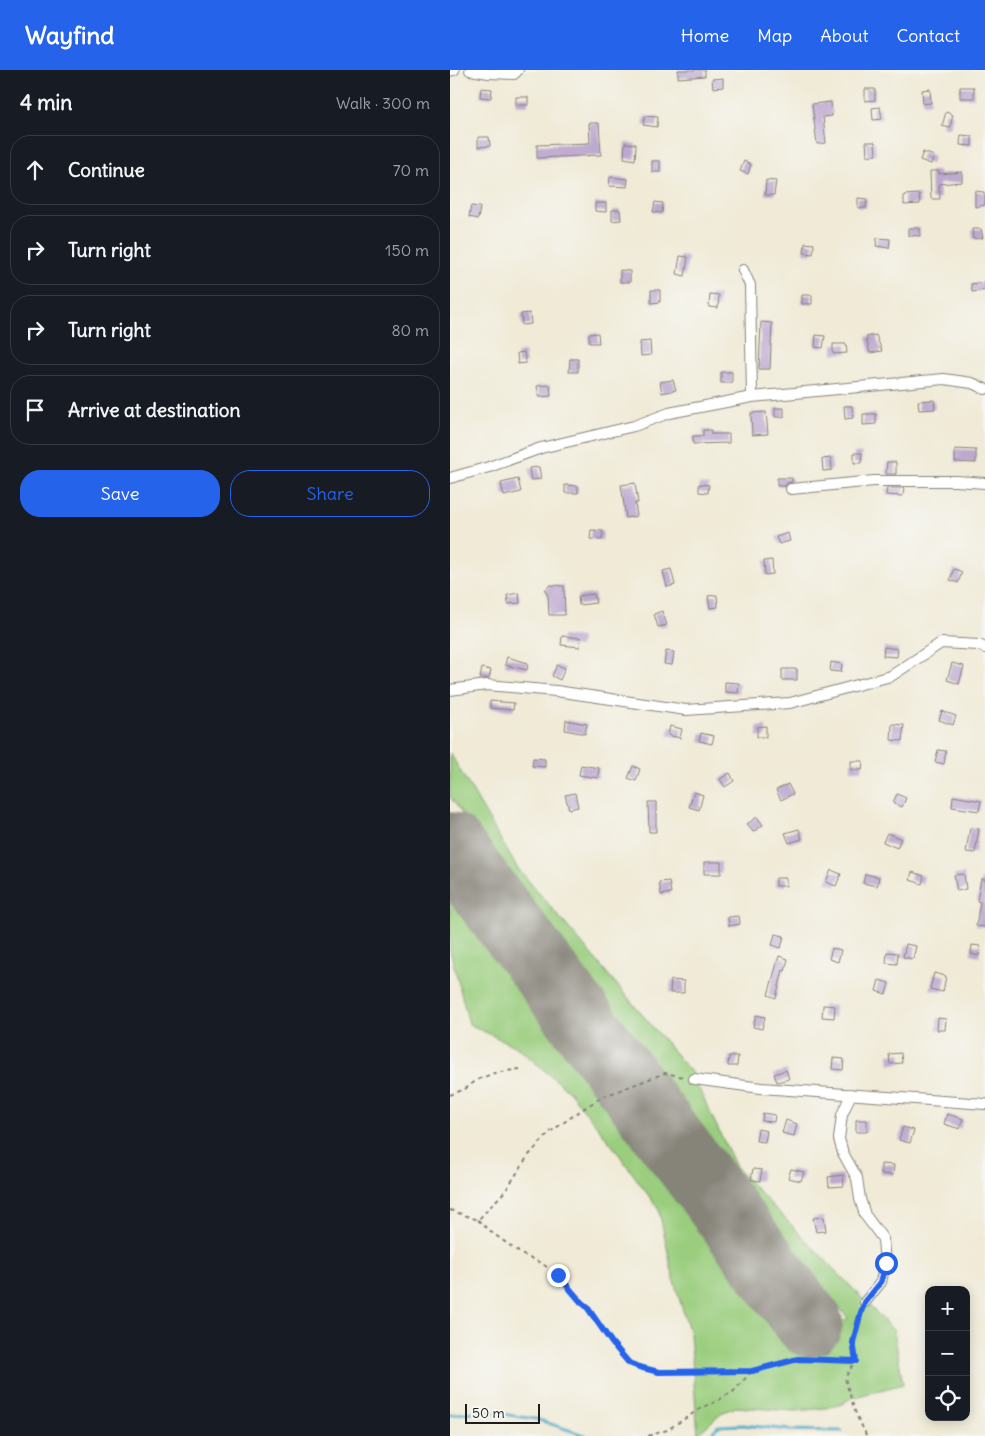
<!DOCTYPE html>
<html lang="en">
<head>
<meta charset="utf-8">
<style>
  body { margin:0; font-family:Delius,sans-serif; background:#20242c; color:#f1f3f6 }
  .controls { position:absolute; right:15px; bottom:15px; display:grid; overflow:hidden; border-radius:10px; box-shadow:0 2px 12px #0003 }
  .controls button { width:45px; height:45px; display:grid; place-items:center; padding:0; border:0; border-bottom:1px solid #363941; background:#171b24; color:#f1f3f6; font:25px sans-serif }
  .scale { position:absolute; left:15px; bottom:12px; width:75px; box-sizing:border-box; padding-left:5px; border:2px solid #1c1c1c; border-top:0; font-size:14px; line-height:18px; white-space:nowrap; color:#1c1c1c; -webkit-text-stroke:4px #f6f6f2; paint-order:stroke }
  .stop { position:absolute; width:15px; height:15px; margin:-11px; border:4px solid #2563eb; border-radius:50%; background:#fff }
  .stop.end { background:#2563eb; border-color:#fff; box-shadow:0 1px 5px #0008 }
  .list { margin:0; padding:0; list-style:none }
  h2 { display:flex; justify-content:space-between; align-items:center; height:65px; margin:0; padding:0 20px; font-size:21px }
  h2 small { font-size:16px; font-weight:400; color:#9ea1a6 }
  .list li { display:grid; grid-template-columns:32px 1fr auto; gap:15px; align-items:center; box-sizing:border-box; height:70px; margin:0 10px 10px; padding:0 10px; border:1px solid #363941; border-radius:20px }
  .list b { display:block; font-size:19px; white-space:nowrap }
  .list em { font-size:16px; font-style:normal; color:#9ea1a6 }
  .actions { display:flex; gap:10px; padding:15px 20px }
  .actions a { flex:1; padding:11px 0; border:1px solid #2563eb; border-radius:20px; text-align:center; font-size:18px; color:#2563eb }
  .actions .main { background:#2563eb; color:#fff }
  .icon { flex:none; width:28px; height:28px; fill:none; stroke:currentColor; stroke-width:2; stroke-linecap:round; stroke-linejoin:round }
  .map { position:relative; flex:none; width:535px; height:1366px; overflow:hidden }
  header { display:flex; align-items:center; gap:30px; box-sizing:border-box; height:70px; padding:0 25px; background:#2563eb; color:#fff }
  header strong { font-size:24px }
  nav { display:flex; gap:28px; margin-inline-start:auto; font-size:18px }
  main { display:flex }
  aside { flex:1; background:#171b24 }
  .map>svg:first-child { display:block }
</style>
</head>
<body>
<header>
<strong>Wayfind</strong>
<nav><a>Home</a><a>Map</a><a>About</a><a>Contact</a></nav>
</header>
<main>
<aside>
<h2>4 min<small>Walk · 300 m</small></h2>
<ul class="list">
<li><svg class="icon" aria-label="ahead" viewBox="0 0 24 24"><path d="M12 20V5M6 11l6-6 6 6"/></svg><div><b>Continue</b></div><em>70 m</em></li>
<li><svg class="icon" aria-label="right" viewBox="0 0 24 24"><path d="M7 20v-9h11M14 6l5 5-5 5"/></svg><div><b>Turn right</b></div><em>150 m</em></li>
<li><svg class="icon" aria-label="right" viewBox="0 0 24 24"><path d="M7 20v-9h11M14 6l5 5-5 5"/></svg><div><b>Turn right</b></div><em>80 m</em></li>
<li><svg class="icon" aria-label="arrive" viewBox="0 0 24 24"><path d="M6 21V4h12l-3 4 3 4H6"/></svg><div><b>Arrive at destination</b></div></li>
</ul>
<div class="actions"><a class="main">Save</a><a>Share</a></div>
</aside>
<div class="map">
<svg width="535" height="1366" viewBox="0 0 535 1366">
  <rect width="100%" height="100%" fill="#f6f6f2"/>
  <filter id="ink" filterUnits="userSpaceOnUse"><feTurbulence type="fractalNoise" baseFrequency=".02" numOctaves="2"/><feDisplacementMap in="SourceGraphic" scale="10" xChannelSelector="R" yChannelSelector="G"/><feConvolveMatrix kernelMatrix="1 2 1 2 8 2 1 2 1" color-interpolation-filters="sRGB"/></filter>
  <filter id="wash" filterUnits="userSpaceOnUse"><feTurbulence type="fractalNoise" baseFrequency=".0096" numOctaves="4" result="noise"/><feDisplacementMap in="SourceGraphic" scale="20" xChannelSelector="R" yChannelSelector="G"/><feGaussianBlur stdDeviation="1.12" result="paint"/><feColorMatrix in="noise" values="0 0 0 0 0 0 0 0 0 0 0 0 0 0 0 0 0 1.4 0 .05"/><feComposite in="paint" operator="in"/></filter>
  <g filter="url(#wash)">
    <rect width="100%" height="100%" fill="#f0ead6"/>
    <path fill="#9acd7d" stroke="#5b744c" d="M0 683 66 796 241 1002 287 1099 444 1261 453 1314 401 1328 392 1334 376 1338 346 1341 286 1337 271 1343 248 1364 240 1264 224 1211 209 1140 165 1079 120 1022 68 978 19 954 0 880V810L153 1016 353 1277 398 1248 240 1049 0 727Z"/>
    <g fill="none" stroke-linecap="round" stroke-linejoin="round">
      <path stroke="#49a9c8" stroke-width="3" d="M0 1345 31 1341 86 1349 137 1366
        M260 1366 268 1356 293 1355 341 1360 392 1361"/>
      <path stroke="#868379" stroke-width="68" d="M0 776 359 1253"/>
    </g>
    <g id="blocks">
      <path fill="#bda8d0" d="M228 0H255V6L228 8Z
        M273 8V17L263 18 262 9Z
        M510 17H524V28H510Z
        M31 18 42 19 41 28 30 27Z
        M415 19H425V30L415 31Z
        M480 19 481 33 473 34 472 20Z
        M66 27H78V35H66Z
        M381 32 382 46 373 47 376 73 367 74 362 34Z
        M430 37 432 49 423 50 422 38Z
        M496 42 503 45 500 58 492 56Z
        M195 46 208 47 207 57 193 55Z
        M139 53H149L151 85 87 88V75L140 73Z
        M511 65 522 66V76L510 75Z
        M28 67H39L40 76 28 77Z
        M416 72H425L426 85 417 86Z
        M175 73 186 74 185 90 174 88Z
        M473 82 484 86 481 94 470 90Z
        M202 91H210V102H202Z
        M294 91 301 94 298 104 290 101Z
        M480 101H489V104L512 102V112L489 114 490 129H481Z
        M160 107 178 109 177 117 159 116Z
        M316 110 326 111 324 125H315Z
        M525 121 534 122 535 135 525 137Z
        M469 124 470 134 454 135V125Z
        M408 128 417 129 416 138H408Z
        M205 132 213 133 212 143 203 142Z
        M145 133H156V142L145 141Z
        M21 136 30 137 28 149 19 147Z
        M162 140H170L171 150 162 151Z
        M458 158H470V166L458 165Z
        M522 159H531L533 168 523 169Z
        M427 168 440 169 439 178 426 176Z
        M355 173 364 174 363 184 354 183Z
        M230 186 238 187 235 206 227 204Z
        M170 200 180 201V212H170Z
        M535 212V220L522 222 521 214Z
        M201 220H210V232L201 233Z
        M260 224 269 225 268 238 259 237Z
        M352 225H362V234H352Z
        M80 243 81 254 72 255 71 244Z
        M311 252 322 253 320 299H309Z
        M148 263 149 273H139V264Z
        M366 265 375 266 373 278 365 277Z
        M426 265 432 281 420 283 416 267Z
        M200 271 201 285 191 286 190 272Z
        M383 274H396L397 283 383 284Z
        M74 282 76 293 68 294 67 283Z
        M120 289H128V302H119Z
        M271 302H282V313H271Z
        M223 310 226 320 212 323 210 312Z
        M100 315 101 326 89 327 87 316Z
        M484 330 485 339 469 340 468 331Z
        M394 336H402L403 348 395 349Z
        M325 338H334V347H325Z
        M316 342 318 364 302 365 301 343Z
        M413 344H426V354L413 355Z
        M253 360H261V364H279V373L243 374V366H253Z
        M505 379 526 380V393L505 392Z
        M404 383H412L411 393H404Z
        M381 388 382 400 373 401 372 389Z
        M437 392H446V404H436Z
        M89 397 91 409 81 410 79 398Z
        M327 408H342V412L337 413 335 416H327Z
        M68 409 71 422 54 426 51 413Z
        M185 413 188 433H185L187 446 176 448 171 415Z
        M249 414 259 415 258 423 249 422Z
        M115 415 128 416V423H115Z
        M437 418H454L453 426 436 425Z
        M141 460 153 461 152 470 140 469Z
        M338 463 340 471 329 474 326 467Z
        M322 490 323 504 315 505 314 491Z
        M221 499 225 515 217 517 213 501Z
        M504 499 512 502 508 513 500 510Z
        M100 515 114 516 115 545H99L98 526 95 520Z
        M69 523 70 533 58 534 57 525Z
        M144 524 146 533 129 535 128 526Z
        M267 525 268 537 260 538 258 526Z
        M212 541 217 555 208 557 204 544Z
        M112 566 131 568 130 577 111 575Z
        M434 577 448 579 447 587 433 586Z
        M216 581 224 582 222 595 214 594Z
        M57 587 78 593 77 600 55 595Z
        M381 592 392 594 391 602 380 601Z
        M502 593 514 596 509 614 497 610Z
        M107 595 115 598 110 610 102 606Z
        M32 598 41 600 39 608H30Z
        M332 599H347V610H332Z
        M275 612 289 613 288 623 275 622Z
        M40 631 64 633 63 640 40 638Z
        M492 641 506 646 503 655 489 650Z
        M116 650 137 654 135 664 115 660Z
        M442 654 454 655 452 671 441 670Z
        M220 656 232 659 230 668 218 665Z
        M316 656V667H307V657Z
        M251 663 264 666 262 674 249 671Z
        M488 680 496 681 494 694 485 692Z
        M83 688 95 689V697L82 696Z
        M401 691H413L412 700H401Z
        M131 695 149 698 148 708 129 705Z
        M183 696 190 699 186 711 178 708Z
        M280 703 284 711 275 717 270 709Z
        M338 714 343 724 331 730 326 720Z
        M244 722 253 725 249 740 239 737Z
        M125 723 128 737 119 739 115 725Z
        M447 724 456 728 452 737 443 733Z
        M503 726 531 731 529 741 502 737Z
        M198 732H206V762H199Z
        M307 747 313 755 303 762 297 754Z
        M520 758 529 759 525 783 516 782Z
        M349 759 352 769 339 773 335 763Z
        M437 763 451 769 447 778 433 772Z
        M254 792H271V804H254Z
        M381 800 391 804 386 816 376 812Z
        M462 802 474 806 472 814 460 810Z
        M415 804 429 807 427 816 413 813Z
        M514 804 516 819 507 821 504 805Z
        M326 808H336V816H326Z
        M531 809H535V857L526 856 530 832 527 831Z
        M219 811 221 823 211 825 209 812Z
        M289 846 290 854 279 856 278 847Z
        M325 864 334 866 331 878 322 875Z
        M456 874 466 876 463 889 453 887Z
        M522 875 530 876 529 886 521 884Z
        M382 878 391 880 388 892 379 889Z
        M437 882 448 883 447 894 436 893Z
        M329 886 338 889 335 901 333 900 326 928 318 925Z
        M484 903 496 906 493 922 480 919Z
        M221 910 234 911V923H220Z
        M429 910 439 913 436 924 426 921Z
        M373 935 385 936 384 948 372 947Z
        M306 945 315 947 312 959 303 957Z
        M488 948 496 949 495 960H487Z
        M451 983 452 993 440 994 439 984Z
        M279 986H288L287 996H278Z
        M383 988 394 989 393 1000 382 999Z
        M336 1000 339 1009 327 1012 324 1004Z
        M313 1043 325 1045 324 1052 312 1051Z
        M497 1044 513 1049 510 1059 494 1054Z
        M336 1050 347 1054 344 1066 332 1063Z
        M406 1050H417V1062H406Z
        M453 1057 464 1060 460 1073 449 1070Z
        M308 1059 317 1061 315 1072 306 1071Z
        M431 1094 444 1095 443 1105 431 1104Z
        M303 1099 312 1100 310 1111 301 1110Z
        M341 1099 354 1102 351 1111 338 1108Z
        M393 1105 394 1116 379 1117 378 1107Z
        M374 1147 376 1161 366 1162 363 1148Z"/>
    </g>
  </g>
  <g filter="url(#ink)">
    <use href="#blocks" fill-opacity="0" stroke="#868379" stroke-width="1"/>
    <g fill="none" stroke-linecap="round" stroke-linejoin="round">
      <defs>
        <path id="minor" d="M20 0 39 3 64 4 68 0
          M0 1 4 0
          M293 200 300 215 302 327
          M0 408 39 397 91 378 184 356 219 343 302 327 494 309 522 313 535 319
          M341 419 424 411H506L535 413
          M0 620 37 615 106 621 236 640 340 633 441 606 491 573 529 575 535 578
          M244 1009 311 1018 535 1034
          M401 1024 392 1045 389 1069 393 1083 407 1108 410 1129 415 1145 433 1169 435 1193 431 1212 415 1232"/>
      </defs>
      <use href="#minor" stroke="#868379" stroke-width="12"/>
      <path stroke="#868379" stroke-width="2" stroke-dasharray="4 4" stroke-linecap="butt" d="M0 1025 15 1019 27 1010 44 1003 70 999
        M0 1140 28 1150 56 1120 78 1086 100 1062 133 1039 152 1027 215 1003 234 1007
        M28 1150 41 1162 73 1185 91 1193 109 1205 131 1232 137 1237 162 1273 179 1293 189 1297 209 1302 302 1301 348 1289 405 1291
        M411 1241 403 1272 405 1291 395 1308C399 1322 403 1337 409 1351 412 1357 415 1360 416 1366
        M198 1366 217 1360 253 1337 268 1331 274 1326 282 1323 302 1301"/>
      <use href="#minor" stroke="#fff" stroke-width="10"/>
    </g>
  </g>
  <g fill="none" stroke-linecap="round" stroke-linejoin="round" filter="url(#ink)">
    <path stroke="#2563eb" stroke-width="6" d="M108 1205 131 1232 137 1237 162 1273 179 1293 189 1297 209 1302 302 1301 348 1289 406 1291 403 1272 411 1242 415 1232 431 1212 436 1193"/>
  </g>
</svg>
<div class="controls">
<button>+</button>
<button>−</button>
<button><svg class="icon" aria-label="locate" viewBox="0 0 24 24"><circle cx="12" cy="12" r="6"/><path d="M12 2v4M12 18v4M2 12h4M18 12h4"/></svg></button>
</div>
<div class="scale">50 m</div>
<div class="stop" style="left:436px;top:1193px"></div>
<div class="stop end" style="left:108px;top:1205px"></div>
</div>
</main>
</body>
</html>
